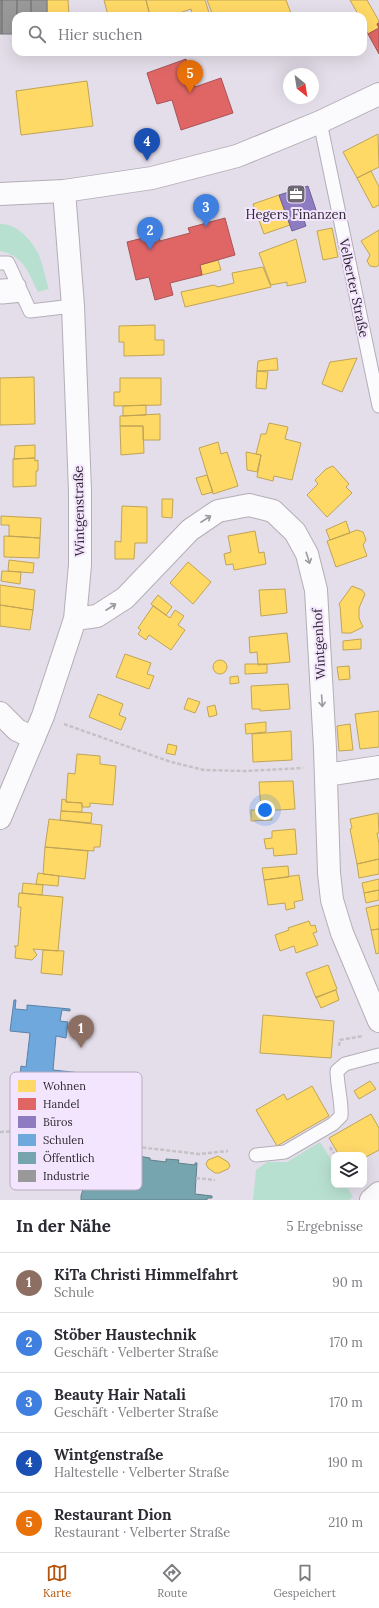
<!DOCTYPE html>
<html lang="de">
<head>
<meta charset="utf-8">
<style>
  body { margin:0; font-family:Lora,serif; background:#f2f2f3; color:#2b2b33 }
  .controls { position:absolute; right:12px; bottom:12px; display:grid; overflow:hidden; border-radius:8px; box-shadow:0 4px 16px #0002 }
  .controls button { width:36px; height:36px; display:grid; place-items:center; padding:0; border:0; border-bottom:1px solid #e1e1e2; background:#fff; color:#2b2b33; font:20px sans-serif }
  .compass { position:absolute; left:283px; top:68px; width:36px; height:36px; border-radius:50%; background:#fff; box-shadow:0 4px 16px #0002; rotate:150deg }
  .you { position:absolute; left:265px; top:810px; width:14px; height:14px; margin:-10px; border:3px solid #fff; border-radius:50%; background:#1a73e8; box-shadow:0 0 0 6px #1a73e833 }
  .badge { display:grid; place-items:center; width:26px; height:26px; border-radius:50%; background:#b45309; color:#fff; font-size:13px; font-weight:700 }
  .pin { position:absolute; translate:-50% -33px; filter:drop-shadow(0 1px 2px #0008) }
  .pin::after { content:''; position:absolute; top:21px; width:14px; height:12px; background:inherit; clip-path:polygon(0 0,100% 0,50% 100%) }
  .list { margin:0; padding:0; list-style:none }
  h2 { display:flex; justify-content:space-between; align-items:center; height:52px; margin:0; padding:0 16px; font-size:17px }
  h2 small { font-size:13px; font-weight:400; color:#7c7c81 }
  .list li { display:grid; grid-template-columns:26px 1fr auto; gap:12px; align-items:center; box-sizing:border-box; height:60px; padding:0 16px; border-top:1px solid #e1e1e2 }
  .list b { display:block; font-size:15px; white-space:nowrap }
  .list p { margin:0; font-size:13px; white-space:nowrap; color:#7c7c81 }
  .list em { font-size:13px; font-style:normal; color:#7c7c81 }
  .icon { flex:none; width:22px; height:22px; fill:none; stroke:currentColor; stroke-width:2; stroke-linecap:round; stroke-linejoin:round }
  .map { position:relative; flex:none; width:379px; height:1200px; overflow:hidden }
  .search { position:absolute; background:#fff; box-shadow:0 4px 16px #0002; left:12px; right:12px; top:12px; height:44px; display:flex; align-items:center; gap:10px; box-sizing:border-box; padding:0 14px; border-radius:12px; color:#7c7c81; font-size:15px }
  .sheet { height:352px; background:#fff }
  nav { display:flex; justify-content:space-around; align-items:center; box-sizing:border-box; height:56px; border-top:1px solid #e1e1e2; background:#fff; font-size:11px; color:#7c7c81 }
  nav a { display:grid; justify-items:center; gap:2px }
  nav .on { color:#b45309 }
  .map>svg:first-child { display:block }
</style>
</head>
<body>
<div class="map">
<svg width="379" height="1200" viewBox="0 0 379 1200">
  <rect width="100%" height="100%" fill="#e4deea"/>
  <path fill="#b8e0d0" d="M0 224C16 223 31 239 38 253 43 264 45 278 49 289L38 292C28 272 24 256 0 251Z
    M320 1142 334 1164V1185H346L353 1197 349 1200H253L256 1170 267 1162H287Z"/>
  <path fill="#ffd966" stroke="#c0a456" d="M47 0H68L69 16H47Z
    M104 0H146L150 16H119L118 12 108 15Z
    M146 0H205L210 16H193L191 9 171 16H150Z
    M207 0H286L292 16H213Z
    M350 0H367L379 21 377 24 379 28 368 34 363 25V16H359Z
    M87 81 93 126 21 135 16 91Z
    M378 134 379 167 357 178 343 152Z
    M371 171 379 187V205L373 208 357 178Z
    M279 195 290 225 264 234 253 204Z
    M332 228 338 257 323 260 317 231Z
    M379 230V265L376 267 370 266 367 261 370 255 361 241Z
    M296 239 306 282 287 286V282L271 285 259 253Z
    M218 260 221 270 202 275 200 265Z
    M263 267 271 287 185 307 181 292 214 285 218 287 234 283 232 273Z
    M155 325V340H164V355L124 356V342H119V326Z
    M277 358 278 370 257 371 258 361Z
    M357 358 342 392 322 384 330 362Z
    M257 371 268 372 266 389 256 388Z
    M34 377 35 424 0 425V378Z
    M120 378H161V405L114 406V392H120Z
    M146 405V415L123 416V406Z
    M160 414V440H143V426H120V416Z
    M269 423 288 427 285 439 301 443 292 480 274 476 273 481 257 477 261 455 256 454 261 434H266Z
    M120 426H143L144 453 121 455Z
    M218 442 221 454 227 452 238 486 213 494 199 448Z
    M35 445V458L14 459 15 446Z
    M246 452 261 455 257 472 247 470Z
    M35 458V461L38 460V471H36V486L13 487V459Z
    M333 466 349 484 346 487 352 493 327 517 307 495 318 484 315 480 326 469Z
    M207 475 213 492 202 495 196 478Z
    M162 499H173L172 518 162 517Z
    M122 506 147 507V543H135L134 559H115V541L121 542Z
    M1 516 41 518 40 538 9 536V525H1Z
    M346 521 350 533 330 540 326 530Z
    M357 530 363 532 366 540 363 545 367 556 336 567 327 541Z
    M255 531 259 553 264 552 266 564 234 570 233 564 226 565 224 554 231 552 228 536Z
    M4 536 40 538 39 558 4 557Z
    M9 560 34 563 33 573 8 571Z
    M188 562 211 582 193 604 170 583Z
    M2 571 21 572 20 584 1 581Z
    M0 585 35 590 33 610 0 605Z
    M352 586 362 590 365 594 359 608V618L363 627 351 633H342L340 606 339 604Z
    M285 589 287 613 261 616 259 590Z
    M158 595 172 607 166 615 151 604Z
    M0 605 33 610 30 630 0 626Z
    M153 606 170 618 175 610 184 616 178 625 185 630 171 650 149 635 146 640 138 634 141 630 138 628Z
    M287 633 290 662 258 665 257 652 250 653 249 637Z
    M361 639V649L343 650V641Z
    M125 654 151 663 147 674 154 676 149 689 116 677Z
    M213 667a7 7 0 1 1 14 0a7 7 0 1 1-14 0Z
    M245 664H267V673L245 674Z
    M349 666 350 679 339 680 337 667Z
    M238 676 239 683 230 684V677Z
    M288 684 290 709 260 711V709H252L251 686Z
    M98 694 123 704 119 715 126 718 121 730 89 717Z
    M188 698 200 702 195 713 184 709Z
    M215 705 217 715 209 717 207 707Z
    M379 711V747L360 749 355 714Z
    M266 722V732L246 734 245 724Z
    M350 724 353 750 339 751 337 726Z
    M291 731 292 760 253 762 252 734Z
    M168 744 177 746 175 755 166 753Z
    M77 754 100 756V764L116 766 113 805 90 803V807H82V803L66 802 68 773 75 774Z
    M293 781 295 809 261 811 259 782Z
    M62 799 66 800V802L82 803V812L61 811Z
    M251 810H271L272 820 251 821Z
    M61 811 92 813 91 823 60 820Z
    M378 813 379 833H377L379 844V859L357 864 350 829 352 828 350 819Z
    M49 819 102 825 100 847H94V851L45 847Z
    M295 829 297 854 274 856 273 848 266 849 264 839 272 838V831Z
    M45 847 88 851 85 879 43 874Z
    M379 859V874L359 878 357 864Z
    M288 866 289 877 264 880 262 868Z
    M38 873 59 876 58 886 36 884Z
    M299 875 303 900 294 902 295 908 286 910 285 903 268 905 264 880Z
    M379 879V890L364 893 362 883Z
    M23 883 43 885 42 895 22 893Z
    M379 890V900L366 903 364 893Z
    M19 893 63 897 58 951 33 949 37 955 32 960 15 958 16 948 14 946H18L21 907H18Z
    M379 905V929L371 930 366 908Z
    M309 921 311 926 315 925 317 932 313 933 318 945 296 953 294 946 280 951 275 935 289 930 288 928Z
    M379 929V953L376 954 371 930Z
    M43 950 64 951 62 975 41 973Z
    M328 965 337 989 316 998 306 973Z
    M336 990 339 1000 321 1008 316 997Z
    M263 1015 334 1021 331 1058 260 1053Z
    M370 1081 376 1089 359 1099 354 1091Z
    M312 1086 329 1116 277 1146 256 1110 284 1094 287 1100Z
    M371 1114 379 1128V1150L364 1158V1155H339L329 1138Z
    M218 1156 228 1162 230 1166 228 1169 219 1173H215L208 1168 206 1164 208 1160Z"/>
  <path fill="#e06666" stroke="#aa5356" d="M379 23V54L368 34 379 28 377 24Z
    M186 59 195 87 221 78 233 113 181 130 172 100 157 104 147 73Z
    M225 218 235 255 200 265 202 275 170 283 173 295 155 300 149 277 136 280 127 242 143 238 142 236 158 232 160 241 190 233 188 228Z"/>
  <path fill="#8e7cc3" stroke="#716297" d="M308 186 318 216 304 220 306 226 292 231 279 195Z"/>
  <path fill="#6fa8dc" stroke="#5b81a8" d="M14 1000H16L15 1009 27 1010V1005L70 1009V1011L62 1010 60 1021 68 1022 66 1038 56 1036 53 1070 91 1074 89 1089 81 1088 80 1100H88V1102L32 1095 31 1104 17 1102 21 1066 26 1067 30 1033 10 1031Z"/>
  <path fill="#76a5af" stroke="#607f89" d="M98 1144 122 1147V1157L138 1159V1156L150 1158V1160L166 1162V1159L179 1160 178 1163 195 1165V1163H197L195 1194 212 1196V1198H207V1200H81V1196L88 1173 95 1174Z"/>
  <path fill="#999" stroke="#78777a" d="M0 0H2V34H0Z
    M2 0H17L16 34H2Z
    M17 0H31V16H17Z
    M31 0H47V16H31Z"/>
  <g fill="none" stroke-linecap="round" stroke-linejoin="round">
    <defs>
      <path id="service" d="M320 122 379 406
        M0 263H8L30 311 73 306
        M2 286 19 285
        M2 297 23 295
        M256 1155 285 1152 333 1124 341 1116C342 1101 337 1086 337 1071L345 1064 379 1055"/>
      <path id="minor" d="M75 619 97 616 125 598 190 530 218 511 249 505 273 511 295 532 307 554 316 590 325 749 329 873 332 900 342 933 379 1021
        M0 713 17 730 34 738
        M326 775 379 767
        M0 818 43 716 75 619 80 565V491L73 306 64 191
        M371 1200 379 1193"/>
      <path id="primary" d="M0 194 64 191 152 178 237 156 320 122 379 94"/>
    </defs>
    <use href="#service" stroke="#b3aeb7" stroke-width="15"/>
    <use href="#minor" stroke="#b3aeb7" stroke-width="24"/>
    <use href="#primary" stroke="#b3aeb7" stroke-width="24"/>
    <path stroke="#c5c2c7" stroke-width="2.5" stroke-dasharray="4 2" stroke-linecap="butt" d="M64 724 171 762 204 770 246 771 303 768
      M339 1046 340 1040 363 1036
      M0 1132 18 1131 122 1141 138 1147 199 1154 228 1151
      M330 1147 335 1155
      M196 1178 215 1180"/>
    <use href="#service" stroke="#fbfafc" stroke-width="13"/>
    <use href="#minor" stroke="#fbfafc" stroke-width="22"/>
    <use href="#primary" stroke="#fbfafc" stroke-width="22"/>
  </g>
  <defs><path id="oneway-shaft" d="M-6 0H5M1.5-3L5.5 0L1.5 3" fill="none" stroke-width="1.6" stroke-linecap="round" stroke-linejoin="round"/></defs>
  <g stroke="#9e9ba0">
    <use href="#oneway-shaft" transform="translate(206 519) rotate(-33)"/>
    <use href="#oneway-shaft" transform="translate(308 558) rotate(72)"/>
    <use href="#oneway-shaft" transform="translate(111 607) rotate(-33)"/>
    <use href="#oneway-shaft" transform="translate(322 701) rotate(86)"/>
  </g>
  <defs>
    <symbol id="office-square" viewBox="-11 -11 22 22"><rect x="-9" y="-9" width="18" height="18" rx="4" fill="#6c6771" stroke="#f3e5fd"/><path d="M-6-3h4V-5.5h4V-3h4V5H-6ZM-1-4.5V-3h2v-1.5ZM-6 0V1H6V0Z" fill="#fff"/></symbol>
  </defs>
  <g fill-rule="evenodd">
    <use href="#office-square" x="285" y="183" width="22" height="22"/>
  </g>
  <g text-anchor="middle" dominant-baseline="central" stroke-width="4" stroke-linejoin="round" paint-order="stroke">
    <g font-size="13" fill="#2c2730" stroke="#f3e5fd">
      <text x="296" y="214">Hegers Finanzen</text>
    </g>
    <g font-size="13" fill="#2c2730" stroke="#f3e5fd">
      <text transform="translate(354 288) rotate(78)">Velberter Straße</text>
      <text transform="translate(79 511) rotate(-91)">Wintgenstraße</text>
      <text transform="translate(319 644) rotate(-93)">Wintgenhof</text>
    </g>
  </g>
  <rect x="10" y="1072" width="132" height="118" rx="6" fill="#f3e5fd" stroke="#b7acc0" stroke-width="1"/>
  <rect x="18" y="1080" width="18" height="12" fill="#ffd966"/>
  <rect x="18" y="1098" width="18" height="12" fill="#e06666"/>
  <rect x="18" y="1116" width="18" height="12" fill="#8e7cc3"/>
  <rect x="18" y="1134" width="18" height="12" fill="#6fa8dc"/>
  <rect x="18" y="1152" width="18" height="12" fill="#76a5af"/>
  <rect x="18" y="1170" width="18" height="12" fill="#999"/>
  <g font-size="11" fill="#2c2730">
    <text x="43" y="1090">Wohnen</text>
    <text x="43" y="1108">Handel</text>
    <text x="43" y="1126">Büros</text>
    <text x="43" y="1144">Schulen</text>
    <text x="43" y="1162">Öffentlich</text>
    <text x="43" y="1180">Industrie</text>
  </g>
</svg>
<div class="controls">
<button><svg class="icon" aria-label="layers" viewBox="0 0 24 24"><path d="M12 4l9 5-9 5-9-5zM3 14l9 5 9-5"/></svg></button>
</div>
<svg class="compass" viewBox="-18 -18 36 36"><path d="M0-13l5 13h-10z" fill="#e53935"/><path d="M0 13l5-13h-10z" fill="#7c7c81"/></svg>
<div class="you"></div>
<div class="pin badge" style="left:81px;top:1048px;background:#8d6e63">1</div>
<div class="pin badge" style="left:150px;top:250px;background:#3f7fe0">2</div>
<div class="pin badge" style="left:206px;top:227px;background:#3f7fe0">3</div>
<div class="pin badge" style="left:147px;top:161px;background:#1a4fb4">4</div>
<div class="pin badge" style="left:190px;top:93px;background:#e8710a">5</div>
<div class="search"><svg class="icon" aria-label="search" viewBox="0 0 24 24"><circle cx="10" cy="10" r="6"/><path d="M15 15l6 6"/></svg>Hier suchen</div>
</div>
<section class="sheet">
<h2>In der Nähe<small>5 Ergebnisse</small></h2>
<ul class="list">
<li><span class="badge" style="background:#8d6e63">1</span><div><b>KiTa Christi Himmelfahrt</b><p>Schule</p></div><em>90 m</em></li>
<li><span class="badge" style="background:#3f7fe0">2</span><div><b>Stöber Haustechnik</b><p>Geschäft · Velberter Straße</p></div><em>170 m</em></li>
<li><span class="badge" style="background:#3f7fe0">3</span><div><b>Beauty Hair Natali</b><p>Geschäft · Velberter Straße</p></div><em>170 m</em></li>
<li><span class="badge" style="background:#1a4fb4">4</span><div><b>Wintgenstraße</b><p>Haltestelle · Velberter Straße</p></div><em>190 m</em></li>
<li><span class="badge" style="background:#e8710a">5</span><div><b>Restaurant Dion</b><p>Restaurant · Velberter Straße</p></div><em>210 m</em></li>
</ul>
</section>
<nav>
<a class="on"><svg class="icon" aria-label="map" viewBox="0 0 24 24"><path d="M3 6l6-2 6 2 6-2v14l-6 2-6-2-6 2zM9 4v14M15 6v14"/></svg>Karte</a>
<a><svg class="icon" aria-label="directions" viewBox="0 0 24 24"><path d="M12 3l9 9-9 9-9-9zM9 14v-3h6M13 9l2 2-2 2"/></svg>Route</a>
<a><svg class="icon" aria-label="saved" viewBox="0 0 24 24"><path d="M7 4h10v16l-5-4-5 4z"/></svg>Gespeichert</a>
</nav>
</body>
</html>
